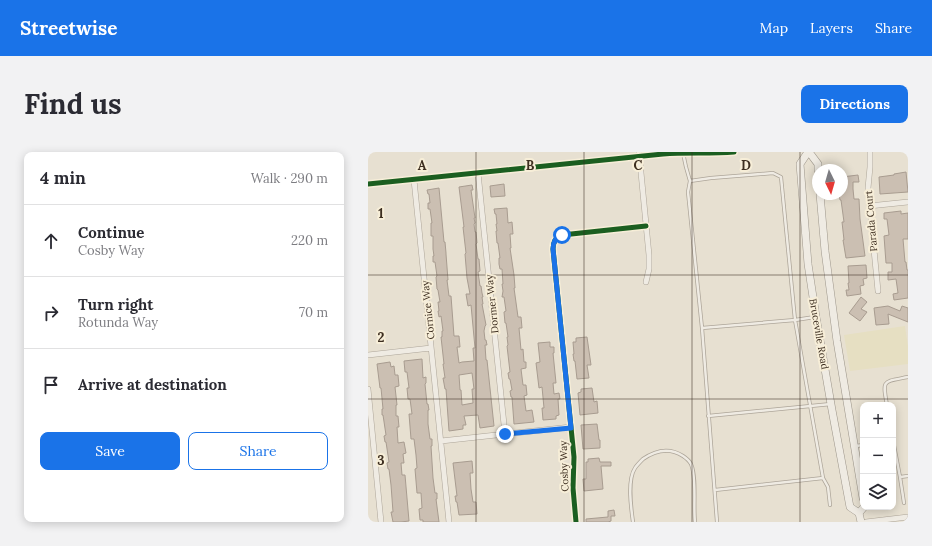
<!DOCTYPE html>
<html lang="en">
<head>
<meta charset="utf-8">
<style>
  body { margin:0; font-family:Lora,serif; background:#f2f2f3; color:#2b2b33 }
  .controls { position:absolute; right:12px; bottom:12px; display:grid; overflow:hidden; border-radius:8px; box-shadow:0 2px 10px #0003 }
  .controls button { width:36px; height:36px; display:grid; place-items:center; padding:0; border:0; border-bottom:1px solid #e1e1e2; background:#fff; color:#2b2b33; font:20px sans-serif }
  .compass { position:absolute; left:444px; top:12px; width:36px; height:36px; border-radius:50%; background:#fff; box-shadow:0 2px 10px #0003; rotate:175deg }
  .stop { position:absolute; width:12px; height:12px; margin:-9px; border:3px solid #1a73e8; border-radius:50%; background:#fff }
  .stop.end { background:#1a73e8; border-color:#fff; box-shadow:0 1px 4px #0008 }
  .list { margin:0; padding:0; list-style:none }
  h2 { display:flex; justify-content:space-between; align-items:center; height:52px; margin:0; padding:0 16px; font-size:17px }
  h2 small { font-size:13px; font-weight:400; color:#7c7c81 }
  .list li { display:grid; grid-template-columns:26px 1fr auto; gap:12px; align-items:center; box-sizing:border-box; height:72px; padding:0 16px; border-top:1px solid #e1e1e2 }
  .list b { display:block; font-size:15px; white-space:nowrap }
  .list p { margin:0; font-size:13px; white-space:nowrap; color:#7c7c81 }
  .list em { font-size:13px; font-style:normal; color:#7c7c81 }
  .actions { display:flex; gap:8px; padding:12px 16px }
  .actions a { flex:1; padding:9px 0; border:1px solid #1a73e8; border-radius:8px; text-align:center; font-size:14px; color:#1a73e8 }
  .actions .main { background:#1a73e8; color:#fff }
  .icon { flex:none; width:22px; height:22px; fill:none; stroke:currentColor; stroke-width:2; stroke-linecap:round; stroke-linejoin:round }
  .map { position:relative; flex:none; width:540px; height:370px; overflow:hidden; border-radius:8px }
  header { display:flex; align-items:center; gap:24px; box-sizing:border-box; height:56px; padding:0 20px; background:#1a73e8; color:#fff }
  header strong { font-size:19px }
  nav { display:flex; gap:22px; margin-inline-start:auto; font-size:14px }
  .intro { display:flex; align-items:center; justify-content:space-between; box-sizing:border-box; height:96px; padding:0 24px }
  h1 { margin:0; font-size:28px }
  .button { padding:10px 18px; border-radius:8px; background:#1a73e8; color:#fff; font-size:14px; font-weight:700 }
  main { display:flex; gap:24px; padding:0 24px }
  aside { flex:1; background:#fff; border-radius:8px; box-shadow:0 2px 10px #0003 }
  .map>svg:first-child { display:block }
</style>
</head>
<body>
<header>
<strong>Streetwise</strong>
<nav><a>Map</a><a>Layers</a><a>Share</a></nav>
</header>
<div class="intro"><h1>Find us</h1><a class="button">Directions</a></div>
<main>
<aside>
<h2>4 min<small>Walk · 290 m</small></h2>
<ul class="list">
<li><svg class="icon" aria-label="ahead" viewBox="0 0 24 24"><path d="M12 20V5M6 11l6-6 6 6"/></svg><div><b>Continue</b><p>Cosby Way</p></div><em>220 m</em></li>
<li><svg class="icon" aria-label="right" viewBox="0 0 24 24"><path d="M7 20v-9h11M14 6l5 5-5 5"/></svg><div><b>Turn right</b><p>Rotunda Way</p></div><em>70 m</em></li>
<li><svg class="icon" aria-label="arrive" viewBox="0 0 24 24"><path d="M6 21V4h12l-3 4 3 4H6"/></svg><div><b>Arrive at destination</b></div></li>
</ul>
<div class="actions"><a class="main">Save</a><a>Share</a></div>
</aside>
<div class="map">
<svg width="540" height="370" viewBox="0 0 540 370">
  <rect width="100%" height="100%" fill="#e7e0d1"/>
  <path fill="#e6dfc2" d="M537 174 540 194V212L482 219 476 183Z"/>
  <path fill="#cbbfb2" stroke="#a89c90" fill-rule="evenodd" d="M538 20 540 40 512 42 511 25 526 23V22Z
    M490 23 491 30H485V37L486 47H491L492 67 497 104 478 106 475 88H476L474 70H476L473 48H472L471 42H474V25Z
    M136 32 137 44 123 45 122 34Z
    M104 33 105 38H103L107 66H106L107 71 106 72 107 80H108L109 91 108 92 110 107H111L112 119 110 120 112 134H113L114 141 115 145H114L115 152H114L118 173 117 174 116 179 117 188H118L119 193H117L118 208H119L126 274 112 276 110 263 96 264 98 273H95V277L81 279 78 237H77L75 226H77L75 212H76L73 185H74V179H75L73 164 71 165 70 159H71L70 150H72L70 138 69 137 68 125 69 124 67 110H65V104H66L65 97V84H63V71H64L62 57H60V51H62L61 42H60L59 38 71 36 76 90H77L78 101V102L80 128H79L81 144H83L86 184H91L92 195H89L91 211 94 210 106 209 105 196H107L103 153 100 154 98 142H102L99 126 97 102 98 101 95 75H96L91 35ZM104 221 106 237H104L105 251 94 253 93 238H92L91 223Z
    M139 56 140 71 144 70 145 82H142L143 96H142L146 123 147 136H146L150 165H153L154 176H151L153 198 155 197 156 210H158V216L153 217 155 233H158L159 243 156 244 158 259 164 258 166 270 146 272 144 245H143L142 239 144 238 142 227H141L140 221 142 220 139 194 140 193 139 185H140L138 171H137L136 160 138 159 136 145H134L135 139 134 132H135L134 117H132L131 112V106H132L130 91H129L128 79H129L128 72H129L128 62H127L126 57Z
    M533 59V62L540 61V87H535L537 110H538L539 118H540V146L526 148 525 142 530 141 528 127 520 128V120H524V111H518L516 84 521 83 519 67H516V61Z
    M498 113 499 126 495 127 496 133 492 134 493 142 479 144 478 138H481L480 131H481L480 114Z
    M493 145 499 150 493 157 499 160 492 169 481 161Z
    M520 154 532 159 534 154 540 156V170L520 162 521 172 508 173 506 156Z
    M219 185 223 213H219L221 226 209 227 207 209H206L205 202H206L205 190H208V186Z
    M182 190V195H186V201H185L188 231H185L186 242 191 241 192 247H190L191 263 188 264V267L175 268 174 256H176L174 235 171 236 168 211 172 210 170 191Z
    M54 207 55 226 58 225V231L57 232 59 252H60L61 258H60V272L62 287H64V294H63L65 326 67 341H69V347H68L71 370H55V368H52L51 357 54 356 53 341H49L47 317 49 316 48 303 46 287H43L41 262H44L42 247H40L39 236H41L39 220H37L36 209Z
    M22 210 23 215 26 214 27 223H30L31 234 27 235 29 253H28V264H30L31 275H29L30 291 36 290 38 301 35 302 36 311H33L34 323H37L41 369 33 370H25L23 360H25L23 333 21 317H20L19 311 21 310 18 290H17L16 284 18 283 15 263H14V257H15L13 236H12L9 212Z
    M224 236 226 250 229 249 230 261 212 263 210 241 213 240V237Z
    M229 272 231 288H232V296L215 297 213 273Z
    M231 306 232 310H243V314H233L235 337 216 339 215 327H218V310H220V307Z
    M104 309 105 321H102L103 337 105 350H108L109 362 91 363 89 350H88L87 344H89L85 311Z
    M246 358 247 364H243V369L240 370H218V367L240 365V359Z"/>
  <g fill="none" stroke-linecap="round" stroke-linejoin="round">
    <defs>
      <path id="lane" d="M315 1 318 15 322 29
        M334 176 427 168 447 165
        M519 253C514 227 515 230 540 225
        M340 264 463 252
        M525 288 532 325 540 324
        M488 294 495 293
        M532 325 536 351
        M347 338 455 326
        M265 370C263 356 259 328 267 316 269 313 272 310 275 307 288 298 301 295 315 304 318 306 321 308 323 312 329 326 325 354 327 370
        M349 370 334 176 320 40 322 29 343 26 405 21 413 25 427 168 455 326 460 335 462 353"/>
      <path id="street" d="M271 0 281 103V117L278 130
        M502 0V15L500 36 510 139
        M110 21 137 282
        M46 28 81 370
        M0 32 295 2C318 0 342 2 366 0
        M501 54 540 50
        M0 203 63 196
        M0 237 13 370
        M73 289 203 275
        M208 370 205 336 206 305 185 97C185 90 188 85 194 83L278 74
        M498 370 540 365"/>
      <path id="secondary" d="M440 0 432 12 440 112 448 165 464 258 482 355 491 361 493 370
        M441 0 450 12V18
        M452 42 457 99 469 189 495 346
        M491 361 496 355"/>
    </defs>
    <use href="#lane" stroke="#ada599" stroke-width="4"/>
    <use href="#street" stroke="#ada599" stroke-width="6"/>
    <use href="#secondary" stroke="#9c958a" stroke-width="8"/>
    <use href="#lane" stroke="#efebe3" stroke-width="2.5"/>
    <use href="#street" stroke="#efebe3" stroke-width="5"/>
    <use href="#secondary" stroke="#efebe3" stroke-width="7"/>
    <defs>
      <path id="cycleway" d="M0 32 295 2C318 0 342 2 366 0
        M208 370 205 336 206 305 185 97C185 90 188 85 194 83L278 74"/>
    </defs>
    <use href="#cycleway" stroke="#f7eed8" stroke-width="8"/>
    <use href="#cycleway" stroke="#1b5e20" stroke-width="5"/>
  </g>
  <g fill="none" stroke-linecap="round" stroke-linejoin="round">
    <path stroke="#1a73e8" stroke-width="5" d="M137 282 203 276 185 97C185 90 188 85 194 83"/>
  </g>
  <path fill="none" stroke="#3d2e20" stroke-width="1" stroke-opacity="0.55" d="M108 0V370M216 0V370M324 0V370M432 0V370M0 123H540M0 247H540"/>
  <g text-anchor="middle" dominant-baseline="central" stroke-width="4" stroke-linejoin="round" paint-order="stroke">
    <g font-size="10" fill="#3d2e20" stroke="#f7eed8">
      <text transform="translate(503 69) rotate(-95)">Parada Court</text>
      <text transform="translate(124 152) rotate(-96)">Dormer Way</text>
      <text transform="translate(60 158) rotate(-96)">Cornice Way</text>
      <text transform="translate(451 182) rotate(80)">Bruceville Road</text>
      <text transform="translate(196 314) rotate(-92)">Cosby Way</text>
    </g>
  </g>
  <g font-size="13" text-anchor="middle" font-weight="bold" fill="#3d2e20" stroke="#f7eed8" stroke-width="4" stroke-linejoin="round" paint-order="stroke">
    <text x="54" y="18">A</text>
    <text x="162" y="18">B</text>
    <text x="270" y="18">C</text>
    <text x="378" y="18">D</text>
    <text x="13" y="66">1</text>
    <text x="13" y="190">2</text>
    <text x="13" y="313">3</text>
  </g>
</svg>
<div class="controls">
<button>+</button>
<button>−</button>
<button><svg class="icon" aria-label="layers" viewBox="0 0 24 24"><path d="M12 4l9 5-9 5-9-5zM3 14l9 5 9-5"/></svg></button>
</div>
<svg class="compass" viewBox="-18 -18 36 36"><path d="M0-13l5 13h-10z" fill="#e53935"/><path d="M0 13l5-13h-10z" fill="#7c7c81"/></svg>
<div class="stop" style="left:194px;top:83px"></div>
<div class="stop end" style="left:137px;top:282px"></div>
</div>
</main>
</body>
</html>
